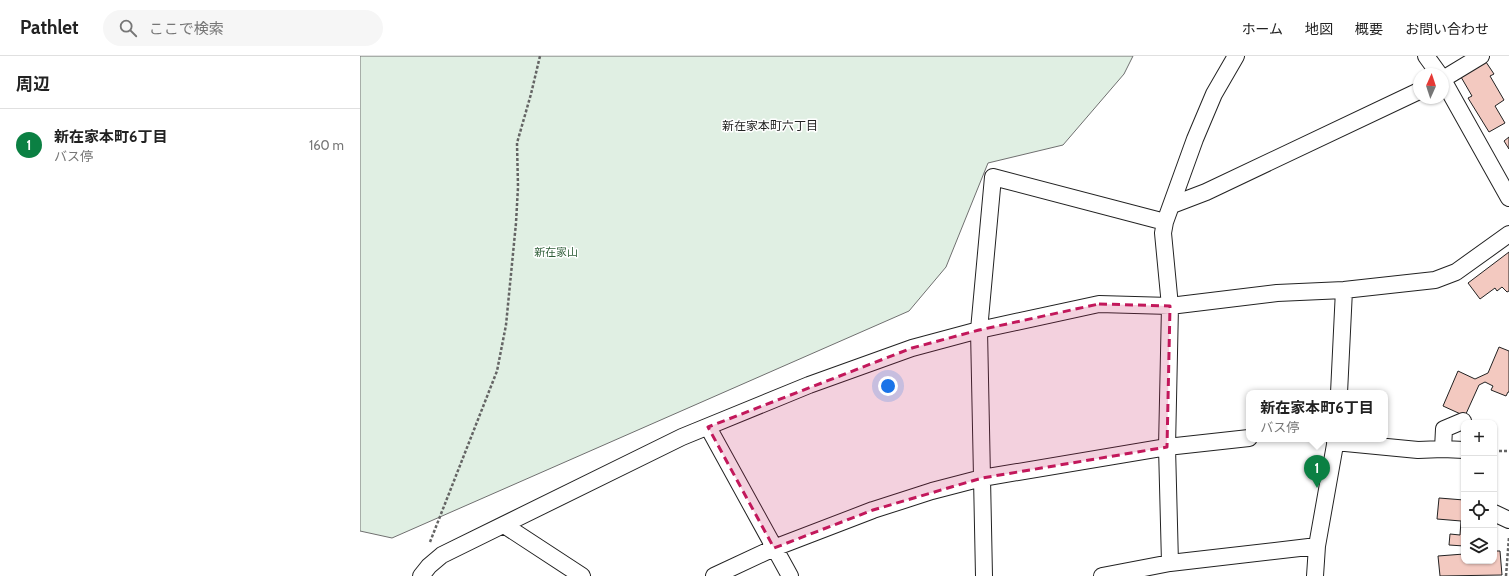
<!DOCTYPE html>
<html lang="ja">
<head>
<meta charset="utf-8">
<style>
  body { margin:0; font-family:Cabin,"Noto Sans JP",sans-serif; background:#f6f6f6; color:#222 }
  .controls { position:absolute; right:12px; bottom:12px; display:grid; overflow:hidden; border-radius:8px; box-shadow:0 1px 3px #0004 }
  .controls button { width:36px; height:36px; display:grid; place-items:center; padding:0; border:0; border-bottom:1px solid #e0e0e0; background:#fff; color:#222; font:20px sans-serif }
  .compass { position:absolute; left:1053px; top:12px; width:36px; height:36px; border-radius:50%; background:#fff; box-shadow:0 1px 3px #0004; rotate:3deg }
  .you { position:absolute; left:528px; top:330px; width:14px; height:14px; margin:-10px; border:3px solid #fff; border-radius:50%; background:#1a73e8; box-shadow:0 0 0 6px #1a73e833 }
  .badge { display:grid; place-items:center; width:26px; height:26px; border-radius:50%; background:#0b8043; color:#fff; font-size:13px; font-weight:700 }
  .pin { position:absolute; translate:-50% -33px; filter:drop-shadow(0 1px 2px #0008) }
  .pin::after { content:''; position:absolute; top:21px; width:14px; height:12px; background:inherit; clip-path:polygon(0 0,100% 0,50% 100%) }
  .popup { position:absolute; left:886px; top:334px; width:142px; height:52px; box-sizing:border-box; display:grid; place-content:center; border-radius:8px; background:#fff; filter:drop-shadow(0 1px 3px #0005); font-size:13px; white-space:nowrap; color:#767676 }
  .popup b { font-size:15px; color:#222 }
  .popup::after { content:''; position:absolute; left:50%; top:100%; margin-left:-8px; border:8px solid transparent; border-top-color:#fff }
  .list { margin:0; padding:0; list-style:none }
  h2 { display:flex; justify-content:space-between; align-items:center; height:52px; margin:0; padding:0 16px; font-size:17px }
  h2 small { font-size:13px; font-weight:400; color:#767676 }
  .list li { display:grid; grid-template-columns:26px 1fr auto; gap:12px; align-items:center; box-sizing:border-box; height:72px; padding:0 16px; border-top:1px solid #e0e0e0 }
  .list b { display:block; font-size:15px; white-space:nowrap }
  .list p { margin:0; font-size:13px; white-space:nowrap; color:#767676 }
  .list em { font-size:13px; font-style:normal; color:#767676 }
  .icon { flex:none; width:22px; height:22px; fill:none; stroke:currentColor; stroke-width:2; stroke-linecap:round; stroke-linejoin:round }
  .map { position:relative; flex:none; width:1149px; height:520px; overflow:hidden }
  header { display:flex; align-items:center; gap:24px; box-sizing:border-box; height:56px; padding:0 20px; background:#fff; border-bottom:1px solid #e0e0e0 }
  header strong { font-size:19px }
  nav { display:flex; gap:22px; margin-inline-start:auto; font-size:14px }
  .search { width:280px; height:36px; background:#f6f6f6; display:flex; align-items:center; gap:10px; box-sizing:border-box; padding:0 14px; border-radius:22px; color:#767676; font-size:15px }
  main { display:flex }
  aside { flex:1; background:#fff }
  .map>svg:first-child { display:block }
</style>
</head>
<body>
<header>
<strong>Pathlet</strong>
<div class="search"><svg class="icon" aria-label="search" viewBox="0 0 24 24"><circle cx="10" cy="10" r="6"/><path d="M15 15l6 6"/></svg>ここで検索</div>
<nav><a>ホーム</a><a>地図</a><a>概要</a><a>お問い合わせ</a></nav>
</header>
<main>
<aside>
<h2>周辺<small></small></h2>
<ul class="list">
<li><span class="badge">1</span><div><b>新在家本町6丁目</b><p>バス停</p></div><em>160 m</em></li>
</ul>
</aside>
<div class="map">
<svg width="1149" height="520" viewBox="0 0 1149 520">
  <rect width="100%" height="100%" fill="#fff"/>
  <path fill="#e0efe3" stroke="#6f6f6f" d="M0 0H773L764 18 703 89 628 107 586 211 549 255 32 482 0 475Z"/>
  <path fill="#f3c9c0" stroke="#222" d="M1126 6 1134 18 1130 20 1144 44 1135 50 1145 67 1129 76 1108 42 1112 40 1101 21Z
    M1149 81V93L1144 85Z
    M1149 196V235L1147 236 1142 231 1137 235 1135 232 1120 243 1108 227Z
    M1139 291 1149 295V336H1148L1146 340 1131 334 1133 330 1125 326 1119 329 1105 360 1083 350 1098 315 1115 323 1128 317Z
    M1079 442 1104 444V490L1089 489 1090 478 1100 479 1101 465 1077 463Z
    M1134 495H1140L1142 519 1080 520 1078 500 1104 498V505H1134Z"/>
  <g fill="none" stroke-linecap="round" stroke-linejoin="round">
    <defs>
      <path id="minor" d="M1066 0 1079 18
        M1083 23 1121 0
        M1083 24 1149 142
        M812 149 846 136 1059 35
        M979 337 984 234
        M348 371 430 520
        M975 386 1058 394 1083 393 1104 394
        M1083 393 1084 373 1103 365
        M1134 457 1149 464
        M144 469 222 520
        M810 507 807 391 810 250 803 177 805 166 835 83 854 38 876 0
        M61 520 69 510 82 499 322 381 449 329 552 292 619 274 739 248 810 250 917 237 984 234 1075 224 1096 216 1149 178
        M354 520 414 492 513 454 572 435 622 422 807 391 889 382
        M624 520 619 274 633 121 805 166
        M742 520 810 507 957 490
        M955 520 957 490 976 383"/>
    </defs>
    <use href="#minor" stroke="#222" stroke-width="18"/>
    <path stroke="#646464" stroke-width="2.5" stroke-dasharray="3 2" stroke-linecap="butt" d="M1134 395H1149
      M70 486 137 315 146 269 156 167 158 131 157 87 171 38 180 0
      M1146 520 1149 481"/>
    <use href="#minor" stroke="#fff" stroke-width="16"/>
  </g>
  <path fill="#c2185b" fill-opacity="0.2" stroke="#c2185b" stroke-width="3" stroke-dasharray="8 5" stroke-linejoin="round" d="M739 248 810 250 807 391 622 422 513 454 414 492 348 371 552 292 619 274Z"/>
  <g text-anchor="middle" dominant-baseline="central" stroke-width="3" stroke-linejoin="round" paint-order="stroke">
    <g font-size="11" fill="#2f5e38" stroke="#fff">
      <text x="196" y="196">新在家山</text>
    </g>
    <g font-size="12" fill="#222" stroke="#fff">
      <text x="410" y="69">新在家本町六丁目</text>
    </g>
  </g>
</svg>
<div class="controls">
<button>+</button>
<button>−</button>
<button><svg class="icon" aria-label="locate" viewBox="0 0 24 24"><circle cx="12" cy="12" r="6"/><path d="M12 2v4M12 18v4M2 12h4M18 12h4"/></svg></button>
<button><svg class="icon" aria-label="layers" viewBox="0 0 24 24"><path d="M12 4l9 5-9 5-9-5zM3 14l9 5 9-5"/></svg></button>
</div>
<svg class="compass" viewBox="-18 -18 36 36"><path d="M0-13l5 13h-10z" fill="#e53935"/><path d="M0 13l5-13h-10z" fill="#767676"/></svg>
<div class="you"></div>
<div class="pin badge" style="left:957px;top:432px">1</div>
<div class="popup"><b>新在家本町6丁目</b>バス停</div>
</div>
</main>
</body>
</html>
